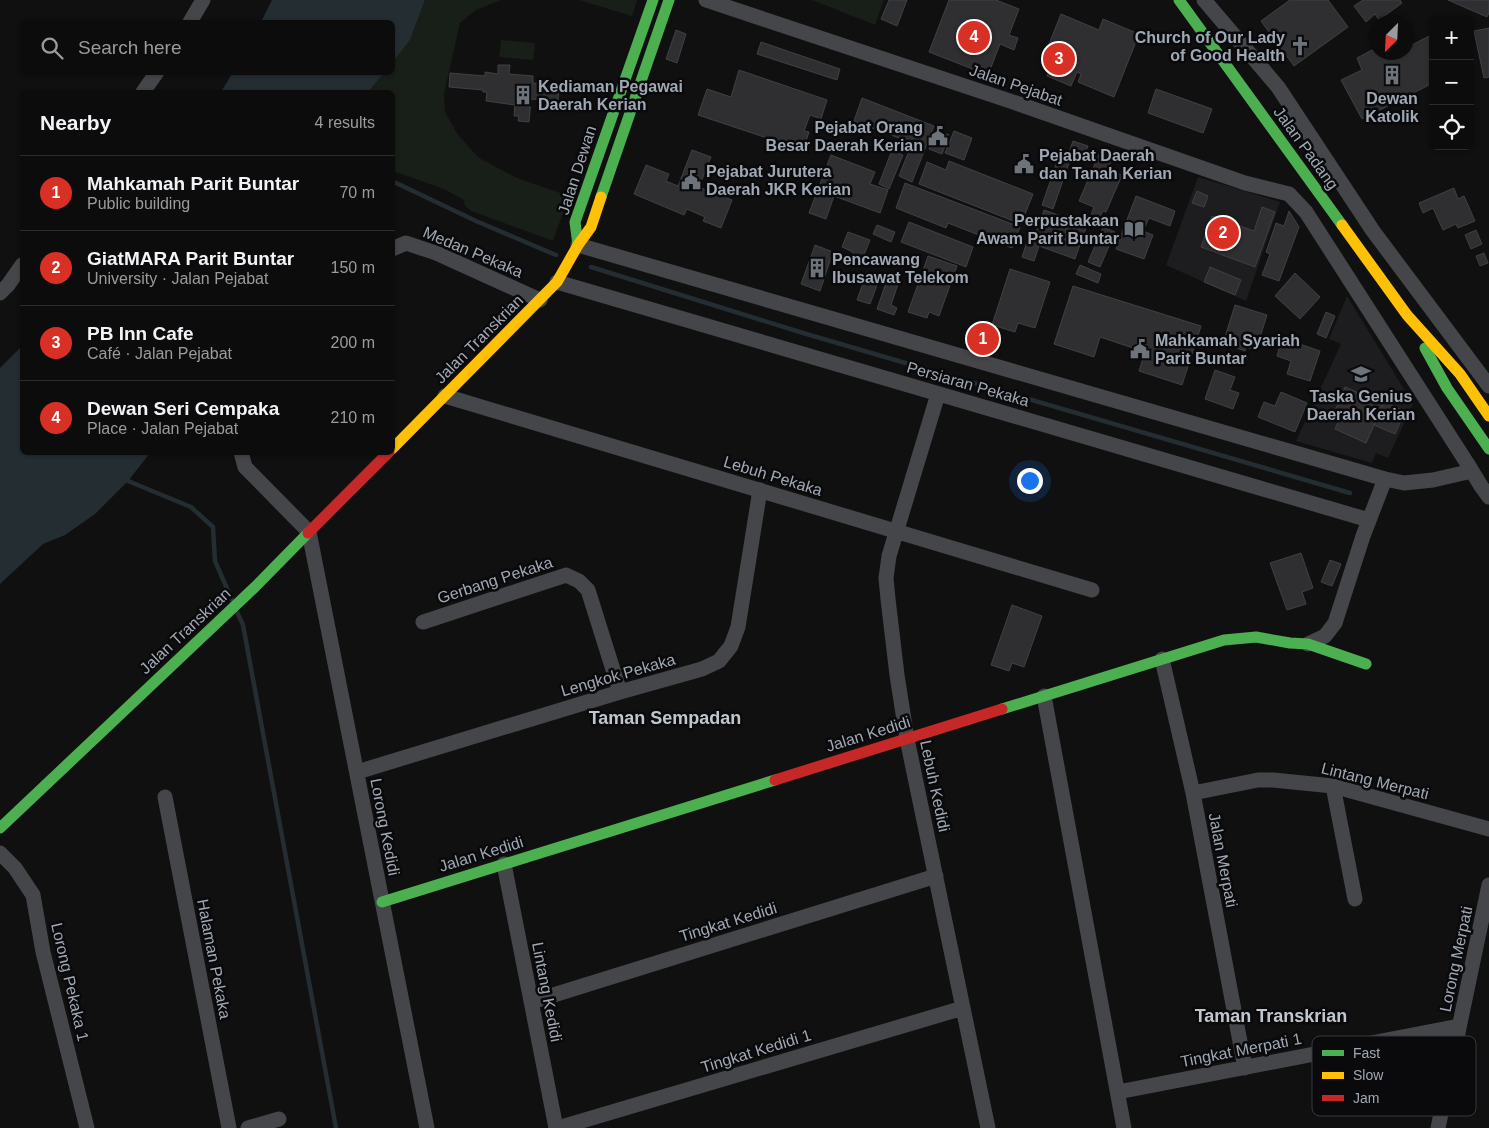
<!DOCTYPE html>
<html lang="en">
<head>
<meta charset="utf-8">
<style>
  body { margin:0; font-family:Arial,sans-serif; background:#1a1a1a; color:#f1f3f6 }
  .controls { position:absolute; right:15px; top:15px; display:grid; overflow:hidden; border-radius:8px; box-shadow:0 1px 4px #0004 }
  .controls button { width:45px; height:45px; display:grid; place-items:center; padding:0; border:0; border-bottom:1px solid #2c2c2d; background:#0c0c0c; color:#f1f3f6; font:25px sans-serif }
  .compass { position:absolute; left:1369px; top:15px; width:45px; height:45px; border-radius:50%; background:#0c0c0c; box-shadow:0 1px 4px #0004; rotate:204deg }
  .you { position:absolute; left:1029px; top:480px; width:18px; height:18px; margin:-12px; border:4px solid #fff; border-radius:50%; background:#1a73e8; box-shadow:0 0 0 8px #1a73e833 }
  .badge { display:grid; place-items:center; width:32px; height:32px; border-radius:50%; background:#d93025; color:#fff; font-size:16px; font-weight:700 }
  .pin { position:absolute; translate:-50% -50%; border:2px solid #fff; box-shadow:0 1px 5px #0006 }
  .list { margin:0; padding:0; list-style:none }
  h2 { display:flex; justify-content:space-between; align-items:center; height:65px; margin:0; padding:0 20px; font-size:21px }
  h2 small { font-size:16px; font-weight:400; color:#9a9b9d }
  .list li { display:grid; grid-template-columns:32px 1fr auto; gap:15px; align-items:center; box-sizing:border-box; height:75px; padding:0 20px; border-top:1px solid #2c2c2d }
  .list b { display:block; font-size:19px; white-space:nowrap }
  .list p { margin:0; font-size:16px; white-space:nowrap; color:#9a9b9d }
  .list em { font-size:16px; font-style:normal; color:#9a9b9d }
  .icon { flex:none; width:28px; height:28px; fill:none; stroke:currentColor; stroke-width:2; stroke-linecap:round; stroke-linejoin:round }
  .map { position:relative; flex:none; width:1489px; height:1128px; overflow:hidden }
  .search { position:absolute; background:#0c0c0c; box-shadow:0 1px 4px #0004; left:20px; top:20px; width:375px; height:55px; display:flex; align-items:center; gap:12px; box-sizing:border-box; padding:0 18px; border-radius:8px; color:#9a9b9d; font-size:19px }
  .panel { position:absolute; background:#0c0c0c; box-shadow:0 1px 4px #0004; left:20px; top:90px; width:375px; height:365px; border-radius:8px }
  .map>svg:first-child { display:block }
</style>
</head>
<body>
<div class="map">
<svg width="1489" height="1128" viewBox="0 0 1489 1128">
  <rect width="100%" height="100%" fill="#101010"/>
  <path fill="#1d1d1f" d="M1198 177 1280 202 1246 301 1166 265Z
    M1347 296 1413 404 1388 458 1376 453 1372 463 1296 441 1341 344 1329 339Z"/>
  <path fill="#181e18" d="M425 0H501L476 10 460 23 444 94 445 112 458 135 479 158 517 178 569 196 553 241 471 211 465 206 464 200 444 189 393 171 392 92H368L384 73 392 72 393 62 410 40Z
    M579 0H637L632 16Z
    M812 0H884L875 25Z
    M501 40 535 43 533 60 499 57Z"/>
  <path fill="#232d32" d="M272 0H425L410 40 393 62 392 22H261Z
    M233 72H384V73L368 92H221Z
    M22 346V452L150 453 128 481 95 514 65 535 43 544 0 584V368Z"/>
  <g fill="none" stroke-linecap="round" stroke-linejoin="round">
    <path stroke="#232d32" stroke-width="4.5" d="M392 181 476 221 556 255
      M591 267 803 333 1350 493
      M127 475 128 481 191 507 213 527 215 561 232 600
      M237 612 243 625 336 1128"/>
  </g>
  <path fill="#2f2f31" stroke="#3e4144" d="M889 0H907L897 26 881 19Z
    M949 0H996L1019 9 1009 35 1018 38 1014 50 1000 44 988 75 929 52Z
    M1290 0H1328L1348 27 1294 66 1261 21Z
    M1363 0H1400L1402 3 1379 20 1375 14 1366 22 1354 6Z
    M1448 0H1489V13L1487 17Z
    M1061 14 1099 30 1103 19 1139 34 1114 97 1078 82 1081 74 1077 72 1071 86 1047 76 1052 63 1043 59Z
    M1489 28V77L1484 78 1474 31Z
    M676 30 686 34 677 63 666 59Z
    M1406 34 1412 45 1433 34V83L1362 119 1341 80 1362 70 1357 58 1376 48V52H1406Z
    M761 42 840 69 837 80 757 54Z
    M498 65H510L509 74 533 76V83L559 85 558 101 531 99 529 122 518 121 519 116H514L515 105 486 101 487 92H483V90L449 87 450 73 485 76V72L498 74Z
    M739 70 827 100 821 119 810 115 804 131 809 132 803 150 698 115 707 89 731 97Z
    M1156 89 1212 109 1203 133 1148 113Z
    M862 98 934 126 912 182 899 176 912 143 854 121Z
    M936 130 949 135 942 154 929 149Z
    M954 131 972 138 964 160 945 153Z
    M1073 141 1088 146 1083 158 1069 152Z
    M692 150 711 157 699 187 732 200 721 228 703 221 705 217 687 209 684 215 634 194 646 165 669 174 666 181 678 186Z
    M892 150 903 155 889 189 879 184Z
    M1100 152 1112 158 1108 169 1122 175 1106 212 1103 211 1099 218 1091 215 1094 207 1079 201Z
    M831 155 875 172 870 184 888 190 880 213 834 196 826 219 809 213Z
    M1059 156 1070 160 1053 209 1042 205Z
    M949 161 1033 194 1021 224 919 184 927 162 946 170Z
    M905 183 1020 227 1012 248 948 223 946 228 896 208Z
    M1454 188 1458 199 1464 196 1475 221 1458 228 1456 224 1443 230 1433 208 1423 213 1419 203Z
    M1197 191 1208 196 1204 207 1192 203Z
    M1136 196 1175 211 1170 226 1149 218 1143 231 1153 235 1144 259 1116 249Z
    M1262 207 1275 212 1255 267 1201 247 1212 216 1254 231Z
    M1044 210 1087 225 1075 259 1039 246 1034 261 1022 257 1027 242 1032 243Z
    M1289 211 1299 227 1279 281 1262 275 1270 254 1266 252 1276 223 1284 226Z
    M909 222 973 247 966 267 901 242Z
    M877 225 895 232 891 242 873 234Z
    M1103 227 1115 232 1100 267 1088 262Z
    M1476 230 1482 244 1471 249 1465 235Z
    M848 232 870 240 860 265 849 261 853 252 842 247Z
    M815 245 833 252 820 291 801 284Z
    M1484 253 1488 263 1480 266 1476 256Z
    M928 256 957 266 939 316 929 312 927 318 908 312Z
    M1080 265 1101 274 1098 283 1076 274Z
    M1210 267 1241 280 1235 295 1204 282Z
    M1010 269 1050 282 1035 328 1018 323 1015 332 992 325Z
    M867 272 880 277 870 304 857 300Z
    M1295 273 1320 297 1300 319 1275 296Z
    M888 277 899 281 891 305 897 308 894 315 877 309Z
    M1073 286 1201 326 1182 385 1139 371 1145 352 1100 337 1094 357 1054 344Z
    M1235 305 1267 315 1256 350 1246 347 1245 351 1234 347 1235 344 1224 340Z
    M1326 312 1335 316 1326 338 1317 334Z
    M1282 338 1320 351 1310 381 1287 374 1291 361 1277 356Z
    M1215 370 1235 377 1230 390 1239 393 1233 409 1205 399Z
    M1345 387 1383 404 1366 443 1335 429 1341 416 1334 413Z
    M1281 392 1307 403 1295 432 1258 417 1264 402 1275 406Z
    M1384 402 1405 411 1395 434 1374 425Z
    M1301 553 1313 588 1302 592 1306 604 1287 610 1270 563Z
    M1330 560 1341 564 1332 586 1321 582Z
    M1012 605 1042 616 1024 667 1012 663 1009 671 991 665Z"/>
  <g fill="none" stroke-linecap="round" stroke-linejoin="round">
    <path stroke="#444649" stroke-width="15" d="M706 0 1013 102 1245 183 1289 194 1306 212 1467 463 1481 486 1489 497
      M1204 0 1278 87 1373 231 1489 386
      M190 22 203 0
      M143 92 157 72
      M578 245 1385 479 1404 483 1433 480 1472 471
      M392 249 406 243 436 253 540 300
      M557 282 1369 520
      M0 293 8 285 22 265
      M938 394 889 556 886 578 888 599 897 675 907 739 988 1128
      M445 396 1092 590
      M241 452 245 467 309 532 427 1128
      M423 622 566 575 579 581 588 590 620 692
      M1308 644 1325 636 1335 623 1363 536 1385 479
      M1162 659 1193 793 1245 1068
      M1044 696 1124 1128
      M357 772 620 692 702 669 719 661 731 646 738 627 760 490
      M1333 786 1355 899
      M1193 793 1258 780H1273L1333 786 1489 829
      M165 797 229 1128
      M0 853 15 868 33 895 43 952 87 1128
      M504 864 556 1128
      M531 1002 936 876
      M1118 1092 1459 1026
      M248 1128 279 1119
      M558 1128 963 1008
      M1438 1128 1489 885"/>
    <path stroke="#4caf50" stroke-width="11" d="M1179 0 1342 225
      M601 197 669 0
      M578 245 575 222 653 0
      M1425 348 1447 388 1489 449
      M1002 709 1224 640 1256 637 1290 643 1308 644 1366 664
      M0 828 255 587 308 533
      M382 902 775 780"/>
    <path stroke="#ffc107" stroke-width="11" d="M1342 225 1407 315 1460 374 1489 416
      M392 449 557 282 578 245 591 227 601 197"/>
    <path stroke="#c62828" stroke-width="11" d="M308 533 389 452
      M775 780 1002 709"/>
  </g>
  <defs>
    <symbol id="church-bare" viewBox="-9 -9 18 18"><path d="M-1.2-6h2.4v3.5h3.3v2.4h-3.3V6h-2.4V-.1h-3.3v-2.4h3.3Z" fill="#6d737a" stroke="#0a0a0c" stroke-width="2.5" paint-order="stroke"/></symbol>
    <symbol id="building-bare" viewBox="-9 -9 18 18"><path d="M-4-6H4V6H1V3H-1V6H-4ZM-2.5-4.3h1.7v1.8h-1.7ZM.8-4.3h1.7v1.8H.8ZM-2.5-1h1.7V.8h-1.7ZM.8-1h1.7V.8H.8Z" fill="#6d737a" stroke="#0a0a0c" stroke-width="2.5" paint-order="stroke"/></symbol>
    <symbol id="civic-bare" viewBox="-9 -9 18 18"><path d="M-.6-6.5H3V-4.5H.6V-3L4-1V1h2V6H-6V1h2V-1L-.6-3ZM-1.2 2.5V6h2.4V2.5Z" fill="#6d737a" stroke="#0a0a0c" stroke-width="2.5" paint-order="stroke"/></symbol>
    <symbol id="library-bare" viewBox="-9 -9 18 18"><path d="M-6-4Q-3-5.5-.7-3.5V5Q-3 3-6 4ZM6-4Q3-5.5 .7-3.5V5Q3 3 6 4Z" fill="#6d737a" stroke="#0a0a0c" stroke-width="2.5" paint-order="stroke"/></symbol>
    <symbol id="school-bare" viewBox="-9 -9 18 18"><path d="M0-5L7-2L0 1L-7-2ZM-4 1L0 2.5L4 1V4Q0 6-4 4Z" fill="#6d737a" stroke="#0a0a0c" stroke-width="2.5" paint-order="stroke"/></symbol>
  </defs>
  <g fill-rule="evenodd">
    <use href="#church-bare" x="1286" y="32" width="28" height="28"/>
    <use href="#building-bare" x="1378" y="61" width="28" height="28"/>
    <use href="#building-bare" x="509" y="81" width="28" height="28"/>
    <use href="#civic-bare" x="924" y="122" width="28" height="28"/>
    <use href="#civic-bare" x="1010" y="150" width="28" height="28"/>
    <use href="#civic-bare" x="677" y="166" width="28" height="28"/>
    <use href="#library-bare" x="1120" y="215" width="28" height="28"/>
    <use href="#building-bare" x="803" y="254" width="28" height="28"/>
    <use href="#civic-bare" x="1126" y="335" width="28" height="28"/>
    <use href="#school-bare" x="1347" y="360" width="28" height="28"/>
  </g>
  <g text-anchor="middle" dominant-baseline="central" stroke-width="5" stroke-linejoin="round" paint-order="stroke">
    <g font-size="16" font-weight="bold" fill="#9fa8b3" stroke="#0a0a0c" text-anchor="start">
      <text x="1285" y="37" text-anchor="end">Church of Our Lady<tspan x="1285" dy="18">of Good Health</tspan></text>
      <text x="538" y="86">Kediaman Pegawai<tspan x="538" dy="18">Daerah Kerian</tspan></text>
      <text x="1392" y="98" text-anchor="middle">Dewan<tspan x="1392" dy="18">Katolik</tspan></text>
      <text x="923" y="127" text-anchor="end">Pejabat Orang<tspan x="923" dy="18">Besar Daerah Kerian</tspan></text>
      <text x="1039" y="155">Pejabat Daerah<tspan x="1039" dy="18">dan Tanah Kerian</tspan></text>
      <text x="706" y="171">Pejabat Jurutera<tspan x="706" dy="18">Daerah JKR Kerian</tspan></text>
      <text x="1119" y="220" text-anchor="end">Perpustakaan<tspan x="1119" dy="18">Awam Parit Buntar</tspan></text>
      <text x="832" y="259">Pencawang<tspan x="832" dy="18">Ibusawat Telekom</tspan></text>
      <text x="1155" y="340">Mahkamah Syariah<tspan x="1155" dy="18">Parit Buntar</tspan></text>
      <text x="1361" y="396" text-anchor="middle">Taska Genius<tspan x="1361" dy="18">Daerah Kerian</tspan></text>
    </g>
    <g font-size="16" fill="#9fa8b3" stroke="#0a0a0c">
      <text transform="translate(1016 85) rotate(19)">Jalan Pejabat</text>
      <text transform="translate(1306 148) rotate(54)">Jalan Padang</text>
      <text transform="translate(577 170) rotate(-72)">Jalan Dewan</text>
      <text transform="translate(473 252) rotate(23)">Medan Pekaka</text>
      <text transform="translate(479 339) rotate(-45)">Jalan Transkrian</text>
      <text transform="translate(968 384) rotate(16)">Persiaran Pekaka</text>
      <text transform="translate(773 476) rotate(17)">Lebuh Pekaka</text>
      <text transform="translate(495 580) rotate(-18)">Gerbang Pekaka</text>
      <text transform="translate(185 631) rotate(-43)">Jalan Transkrian</text>
      <text transform="translate(618 675) rotate(-16)">Lengkok Pekaka</text>
      <text transform="translate(868 734) rotate(-17)">Jalan Kedidi</text>
      <text transform="translate(1375 781) rotate(14)">Lintang Merpati</text>
      <text transform="translate(935 786) rotate(78)">Lebuh Kedidi</text>
      <text transform="translate(385 827) rotate(79)">Lorong Kedidi</text>
      <text transform="translate(481 854) rotate(-17)">Jalan Kedidi</text>
      <text transform="translate(1223 860) rotate(79)">Jalan Merpati</text>
      <text transform="translate(728 922) rotate(-17)">Tingkat Kedidi</text>
      <text transform="translate(214 959) rotate(79)">Halaman Pekaka</text>
      <text transform="translate(1456 959) rotate(-78)">Lorong Merpati</text>
      <text transform="translate(70 982) rotate(77)">Lorong Pekaka 1</text>
      <text transform="translate(547 992) rotate(79)">Lintang Kedidi</text>
      <text transform="translate(1241 1050) rotate(-11)">Tingkat Merpati 1</text>
      <text transform="translate(756 1051) rotate(-17)">Tingkat Kedidi 1</text>
    </g>
    <g font-size="18" font-weight="bold" fill="#c0c6ce" stroke="#0a0a0c">
      <text x="665" y="718">Taman Sempadan</text>
      <text x="1271" y="1016">Taman Transkrian</text>
    </g>
  </g>
  <rect x="1312" y="1036" width="164" height="80" rx="8" fill="#0a0a0c" stroke="#37393e" stroke-width="1"/>
  <rect x="1322" y="1050" width="22" height="6" fill="#4caf50"/>
  <rect x="1322" y="1072" width="22" height="7" fill="#ffc107"/>
  <rect x="1322" y="1095" width="22" height="6" fill="#c62828"/>
  <g font-size="14" fill="#9fa8b3">
    <text x="1353" y="1058">Fast</text>
    <text x="1353" y="1080">Slow</text>
    <text x="1353" y="1103">Jam</text>
  </g>
</svg>
<div class="controls">
<button>+</button>
<button>−</button>
<button><svg class="icon" aria-label="locate" viewBox="0 0 24 24"><circle cx="12" cy="12" r="6"/><path d="M12 2v4M12 18v4M2 12h4M18 12h4"/></svg></button>
</div>
<svg class="compass" viewBox="-18 -18 36 36"><path d="M0-13l5 13h-10z" fill="#e53935"/><path d="M0 13l5-13h-10z" fill="#9a9b9d"/></svg>
<div class="you"></div>
<div class="pin badge" style="left:983px;top:339px">1</div>
<div class="pin badge" style="left:1223px;top:233px">2</div>
<div class="pin badge" style="left:1059px;top:59px">3</div>
<div class="pin badge" style="left:974px;top:37px">4</div>
<div class="search"><svg class="icon" aria-label="search" viewBox="0 0 24 24"><circle cx="10" cy="10" r="6"/><path d="M15 15l6 6"/></svg>Search here</div>
<section class="panel">
<h2>Nearby<small>4 results</small></h2>
<ul class="list">
<li><span class="badge">1</span><div><b>Mahkamah Parit Buntar</b><p>Public building</p></div><em>70 m</em></li>
<li><span class="badge">2</span><div><b>GiatMARA Parit Buntar</b><p>University · Jalan Pejabat</p></div><em>150 m</em></li>
<li><span class="badge">3</span><div><b>PB Inn Cafe</b><p>Café · Jalan Pejabat</p></div><em>200 m</em></li>
<li><span class="badge">4</span><div><b>Dewan Seri Cempaka</b><p>Place · Jalan Pejabat</p></div><em>210 m</em></li>
</ul>
</section>
</div>
</body>
</html>
